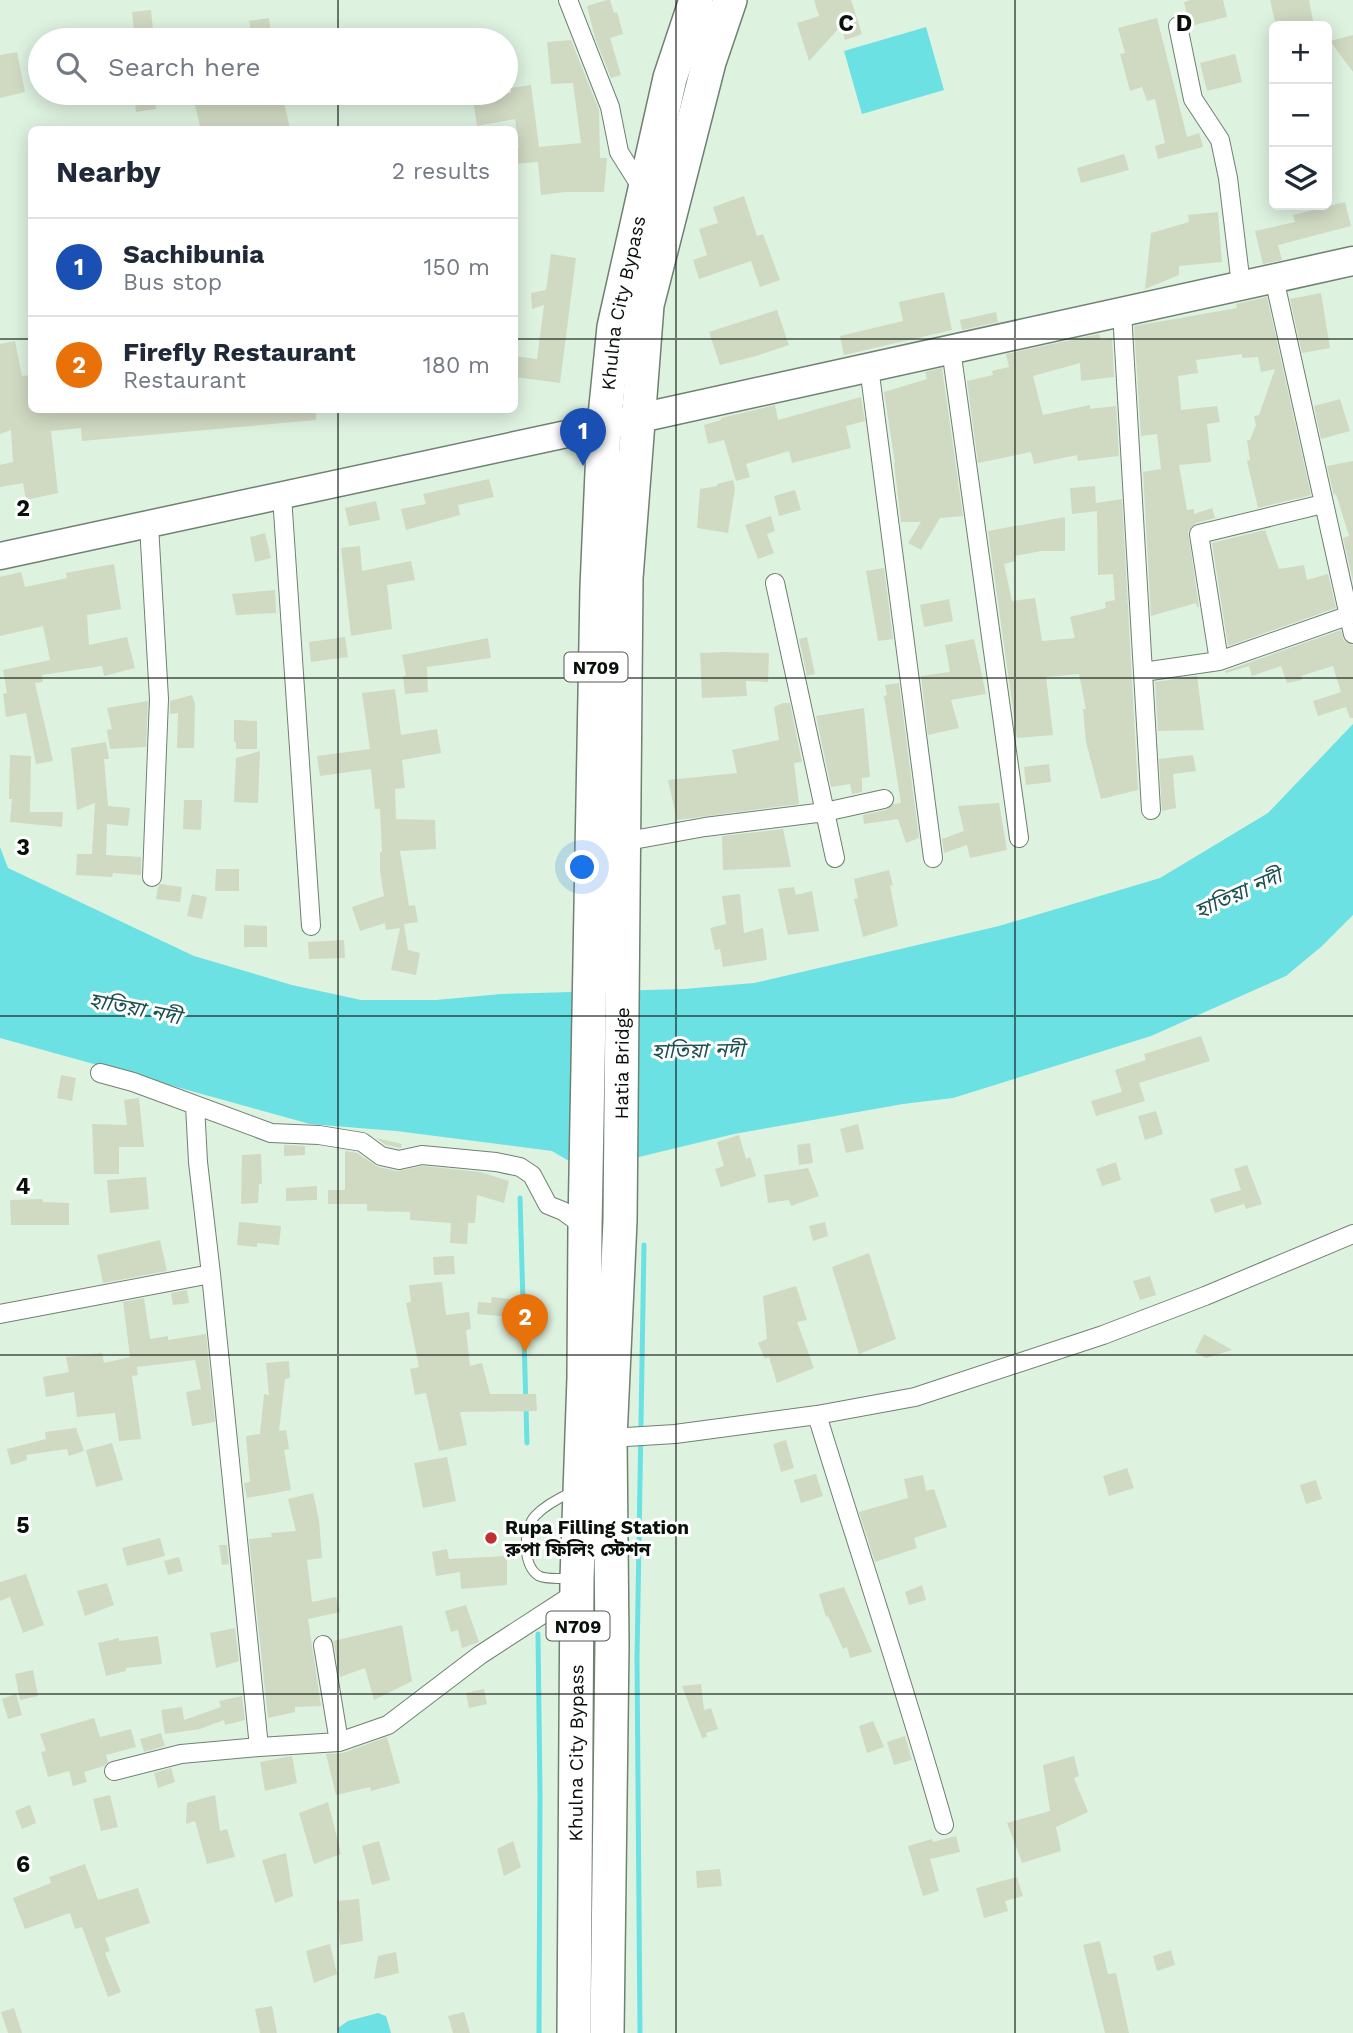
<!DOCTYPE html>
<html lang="en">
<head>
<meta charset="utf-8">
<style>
  body { margin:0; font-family:"Work Sans","Noto Sans Bengali",sans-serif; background:#f2f2f3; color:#1f2937 }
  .controls { position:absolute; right:21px; top:21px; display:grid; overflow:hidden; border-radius:10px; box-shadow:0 4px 18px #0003 }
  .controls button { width:63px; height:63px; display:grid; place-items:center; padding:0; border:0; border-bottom:2px solid #e0e1e3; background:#fff; color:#1f2937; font:35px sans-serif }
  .you { position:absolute; left:583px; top:868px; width:24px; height:24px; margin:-18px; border:5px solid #fff; border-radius:50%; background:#1a73e8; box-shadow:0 0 0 10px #1a73e833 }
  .badge { display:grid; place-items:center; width:46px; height:46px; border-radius:50%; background:#1a73e8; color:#fff; font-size:23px; font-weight:700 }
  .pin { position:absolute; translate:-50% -58px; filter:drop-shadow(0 2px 4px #0008) }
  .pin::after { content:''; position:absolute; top:37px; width:24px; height:21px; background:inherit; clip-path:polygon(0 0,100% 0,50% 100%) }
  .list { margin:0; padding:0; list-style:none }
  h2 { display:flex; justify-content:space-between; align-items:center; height:91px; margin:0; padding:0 28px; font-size:30px }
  h2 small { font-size:23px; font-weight:400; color:#747a83 }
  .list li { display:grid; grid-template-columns:46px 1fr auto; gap:21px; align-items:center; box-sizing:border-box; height:98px; padding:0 28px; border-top:2px solid #e0e1e3 }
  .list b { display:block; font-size:26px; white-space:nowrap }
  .list p { margin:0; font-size:23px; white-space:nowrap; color:#747a83 }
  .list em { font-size:23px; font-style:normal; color:#747a83 }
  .icon { flex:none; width:38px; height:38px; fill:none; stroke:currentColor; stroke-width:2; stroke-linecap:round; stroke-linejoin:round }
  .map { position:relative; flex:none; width:1353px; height:2033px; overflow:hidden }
  .search { position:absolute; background:#fff; box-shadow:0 4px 18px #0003; left:28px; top:28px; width:490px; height:77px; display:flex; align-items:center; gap:18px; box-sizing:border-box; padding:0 24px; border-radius:38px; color:#747a83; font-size:26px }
  .panel { position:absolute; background:#fff; box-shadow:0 4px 18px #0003; left:28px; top:126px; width:490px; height:287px; border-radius:10px }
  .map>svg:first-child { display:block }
</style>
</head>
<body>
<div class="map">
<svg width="1353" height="2033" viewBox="0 0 1353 2033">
  <rect width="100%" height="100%" fill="#def2e0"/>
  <path fill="#6be1e3" d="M926 27 944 90 862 114 844 51Z
    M1353 724V915L1322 946 1286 976 1151 1036 953 1098 903 1104 734 1134 639 1157 569 1161 552 1151 396 1131 310 1124 0 1038V847L8 868 194 956 292 985 361 1000H436L501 994 684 989 754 983 999 926 1160 878 1268 813Z
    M378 2013 386 2016 391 2033H339L338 2028 348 2021Z"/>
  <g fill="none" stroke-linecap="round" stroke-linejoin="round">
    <path stroke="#6be1e3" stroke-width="5" d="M520 1198 527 1443
      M538 1634 540 1795 539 2033
      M640 2033 637 1659 644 1245"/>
  </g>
  <path fill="#d0d9c2" d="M607 0H610L614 13 617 12 623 34 610 38 621 75 611 78 595 38 587 6Z
    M814 0H851L862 34 845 40 841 26 809 61 797 23 819 16Z
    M1191 0H1223L1227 17 1190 26 1184 2Z
    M1270 0H1309L1314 26H1276Z
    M151 10 154 40H135L132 12Z
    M269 18 271 32 252 35 249 21Z
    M1157 18 1187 137 1199 133 1203 147 1158 159 1155 146 1165 143 1155 99 1147 101 1142 87 1130 91 1120 54 1125 53 1118 28Z
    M1353 35V72L1330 41Z
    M571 40 599 110 600 158H607L604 192H565L541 195 538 162 514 164V148H519L515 119 477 126 472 93H511V88L531 85 539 147 581 143 573 83 551 84 547 42Z
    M17 52 25 92 0 98V55Z
    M1235 54 1242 82 1207 91 1200 63Z
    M142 93H154L156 109 136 112 134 94Z
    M192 93H282L290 129 201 130Z
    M1124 154 1129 170 1081 183 1077 168Z
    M744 196 757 236 763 234 780 280 760 287 751 261 699 279 693 260 707 255 699 229 718 223 713 207Z
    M1345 202 1351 226 1278 245 1282 260 1263 264 1255 231 1295 222 1293 215Z
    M1218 212 1222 262 1179 266V275L1145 289 1151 233 1189 222 1188 215Z
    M551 254 576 258 560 383 514 377V356L537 359 544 305 532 309 531 293 546 290Z
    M944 292 952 330 844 355 840 336 903 321 899 302Z
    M1321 293 1330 348 1302 353 1290 299Z
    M1267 297 1311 495 1258 508 1247 461 1250 460 1247 440H1250L1256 425 1254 416 1259 415 1275 369 1261 372 1258 357 1242 358V354L1196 360 1198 373 1178 376 1181 410 1217 406 1220 422 1207 424 1211 462 1179 465 1187 510 1194 509V514L1212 508 1215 518 1196 523 1188 531 1199 607H1197L1196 603 1151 616 1143 472 1161 469 1157 434 1141 436 1134 326 1237 308 1236 304Z
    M777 310 789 345 756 356 720 365 709 332Z
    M996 312 998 322 962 330 960 320Z
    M1099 334 1101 340 1112 338 1114 377 1081 381 1080 363 1033 376 1043 415 1090 405V409L1116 406 1119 456 1078 461 1077 455 1034 464 1031 452 978 463 967 381 993 375 992 371 1009 367 1006 354Z
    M15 341 22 376 32 375V410H316V420L82 441 81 428 51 431 58 493 26 500 23 483 0 487V465L13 462 11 430 0 434V344Z
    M942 368 963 516 940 518 921 550 908 543 921 522H901L894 463H895L884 392 927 379 925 372Z
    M861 397 865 421 846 426 851 448 792 463 789 451 746 464 750 477 736 481 724 440 708 444 704 425 721 420V418L775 405 778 420Z
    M1340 399 1350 431 1321 439 1314 406Z
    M1353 461V581L1343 538 1349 536 1336 494 1334 495 1327 466Z
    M489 479 494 497 458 505 460 515 406 530 401 509 426 504 423 494Z
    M733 480 735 489 728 533 697 528 700 489 717 486V484Z
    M1095 486 1096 507V503L1122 499 1138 790 1101 799 1086 742 1083 709H1086L1079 674 1046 677 1053 735 1017 738 988 531 1065 517V551H1041L1015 556 1016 561 1004 564 1012 601 1035 598 1042 641 1075 638 1070 617 1106 608 1105 602 1115 600 1113 574 1098 575 1097 511 1072 514 1070 488Z
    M795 490 801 510 779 516 774 496Z
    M376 501 380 520 349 526 345 508Z
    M771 516 775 531 767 534 774 553 758 559 745 525Z
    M1265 530 1279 569 1304 565 1307 580 1328 574 1336 608 1228 646 1212 543Z
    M265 533 271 558 255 562 250 537Z
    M360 546 362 571 411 561 415 580 387 585 392 629 351 636 341 548Z
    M114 564 121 609 87 615 89 645 127 637 135 668 104 676 102 666 42 675 43 682 35 683 53 761 36 764 26 713 6 717 3 694 7 693 3 670 50 660 43 626 0 636V577L21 572 25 587 67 578 66 573Z
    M884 568 893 639 878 641 866 571Z
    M275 590 276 613 236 615 232 594Z
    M949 599 953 621 924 627 920 605Z
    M1341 630 1344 641 1353 645V718H1350L1346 707 1318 716 1313 701 1341 692 1333 666 1301 676 1302 680 1287 683 1281 666 1252 676 1249 666 1226 673 1225 671Z
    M345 637 348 657 311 662 309 642Z
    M807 637 815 674 807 676 799 639Z
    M488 638 491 658 427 667 428 692 405 694 403 676H406L402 655Z
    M974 639 986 694 951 700 959 728 928 735 921 676 950 672 945 645Z
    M726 652 769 653 768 682 746 681 747 696 702 698 700 653Z
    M1197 676 1204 730 1158 731 1155 682Z
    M899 683 919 838 906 843 898 819 864 824 863 815 886 810 894 804 901 803 884 696 887 695 885 685Z
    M395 689 401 735 437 729 441 753 402 760 405 788 395 789 396 819 435 820 436 849 400 851 409 906 415 905 418 922 404 924 408 950 420 953 416 975 391 970 400 928 386 930 385 923 360 931 352 907 384 896 380 871V852H382L380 809H375L371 769 320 776 317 756 370 749 362 693Z
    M192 695 195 704 194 748H177L178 713 170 714V701Z
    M148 701 146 747 110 749 107 730 112 729 107 708Z
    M783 703H790L802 762 794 763 799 804 677 820 668 780 737 773 732 750 779 740 774 707Z
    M864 708 870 777 862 778V792L852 794 850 784 831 787 816 716Z
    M234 720 257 721V749H236V742H234Z
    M106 742 109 759H104L108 806 130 808 128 826 107 824 106 855 141 857V875L113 873 112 877 76 875 77 854H92L95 803 77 810 71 748Z
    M260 751 258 803 234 802 236 758Z
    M10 755 31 756 30 812H63L62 827 10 822 12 799H9Z
    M1193 755 1196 771 1173 774 1176 808 1162 811 1159 759Z
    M1049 764 1051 782 1026 785 1024 767Z
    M184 800H202L201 830 183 829Z
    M999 803 1007 850 970 858 967 845 944 853 942 839 964 831 958 806Z
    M783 829 791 867 723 870 722 836Z
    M216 869H239V891H215Z
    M889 870 893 885 890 886 898 926 863 937 854 899 858 898 854 879Z
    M160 884 182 887 180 902 156 899 158 887Z
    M794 887 796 895 812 891 819 931 788 935 778 889Z
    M192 894 207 897 202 919 187 916Z
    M740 894 744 933 763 928 767 960 723 967 720 949 715 950 710 928 726 924 722 896Z
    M244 925 267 926V947H244Z
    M344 940 345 958 309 959 308 942Z
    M1201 1036 1210 1061 1139 1083 1145 1101 1096 1116 1091 1101 1122 1092 1115 1070 1146 1060 1144 1054Z
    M61 1075 76 1078 72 1101 57 1098Z
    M139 1098 144 1147H119V1174H94L92 1124 127 1125 124 1100Z
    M1156 1111 1163 1134 1145 1140 1138 1116Z
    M858 1124 864 1149 846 1153 840 1129Z
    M739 1135 746 1159 750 1157 756 1176 721 1187 715 1169 724 1166 717 1142Z
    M376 1138 402 1144 401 1148 386 1145Z
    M810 1143 813 1163 799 1165 797 1145Z
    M284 1145 305 1146V1155L284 1156Z
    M345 1151 357 1153 378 1167 397 1171 423 1166 480 1172 509 1181 504 1203 477 1195 475 1223H468L467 1244 450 1243 451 1223 410 1220V1212L367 1211V1204H328V1190H345Z
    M261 1154 262 1184H259L258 1203 241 1204 242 1155Z
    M1116 1162 1121 1180 1102 1186 1096 1169Z
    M1247 1165 1262 1204 1246 1209 1244 1204 1215 1213 1210 1199 1241 1190 1234 1169Z
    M808 1168 819 1196 791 1206 789 1200 768 1203 764 1175Z
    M146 1177 149 1209 110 1213 107 1180Z
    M317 1186V1200L286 1201V1188Z
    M42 1199 43 1202 69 1203V1225H11L10 1200Z
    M239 1222 281 1226 279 1245 257 1243V1247L237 1245Z
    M825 1222 828 1236 813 1241 809 1226Z
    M160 1240 167 1271 103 1283 97 1255Z
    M869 1253 896 1339 859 1354 832 1267Z
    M454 1256 455 1274 434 1275 433 1257Z
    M1150 1276 1156 1295 1140 1300 1133 1281Z
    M442 1282 446 1315 469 1312 471 1329 466 1330 470 1366 482 1363 490 1394H536L537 1411 460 1412 467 1445 439 1451 426 1393 415 1395 410 1369 419 1367 406 1303 411 1302 409 1285Z
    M796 1286 807 1320 797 1322 814 1368 777 1383 769 1357 765 1359 758 1343 767 1339 763 1296Z
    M187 1290 189 1303 173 1305 171 1293Z
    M492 1297 510 1299 509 1303 534 1304V1319L477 1314 478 1302 491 1303Z
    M144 1298 150 1339 168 1336V1340L206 1334 215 1422 192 1426 186 1392 201 1389 195 1360 137 1367 138 1375 132 1376 141 1439 119 1441 115 1413 77 1417 74 1392 46 1397 43 1377 69 1372 66 1357 102 1353 104 1363 130 1357 123 1302Z
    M1204 1334 1232 1350 1206 1358 1195 1352Z
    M289 1361 290 1378 285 1379 279 1431 286 1430 289 1449 284 1450 291 1490 247 1498 244 1483 250 1482 246 1436 260 1434 264 1394 269 1395 266 1363Z
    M76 1428 84 1451 69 1456 67 1449 26 1455 27 1460 11 1465 7 1449 46 1439 45 1432Z
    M786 1440 794 1468 781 1472 773 1444Z
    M112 1443 123 1480 96 1487 86 1450Z
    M447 1457 456 1501 423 1508 414 1463Z
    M1127 1468 1134 1488 1109 1496 1103 1476Z
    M816 1474 823 1496 801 1503 794 1480Z
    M923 1475 926 1491 934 1489 947 1527 914 1538 917 1548 875 1562 859 1512 908 1498 904 1479Z
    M1316 1480 1322 1499 1306 1504 1300 1485Z
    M313 1493 319 1520 322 1558 307 1560 312 1602 336 1597 340 1612 308 1619 321 1706 295 1707V1712L268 1718 249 1539 272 1537 271 1533 296 1531 288 1499Z
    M160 1538 165 1556 127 1566 122 1548Z
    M219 1545H227L229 1564 222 1565Z
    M447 1549 449 1559 507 1556V1585L461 1589 460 1572 436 1576 432 1552Z
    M179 1557 183 1571 168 1575 164 1561Z
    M26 1574 44 1625 23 1633 10 1597 0 1601V1582Z
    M107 1583 114 1605 85 1616 77 1591Z
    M922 1585 926 1600 909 1605 905 1592Z
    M844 1587 872 1652 850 1658 847 1647 843 1649 828 1616 826 1617 819 1594Z
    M466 1605 479 1642 462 1648 458 1630 451 1632 445 1611Z
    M402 1625 412 1681 374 1700 365 1668 340 1677 333 1641Z
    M235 1628 239 1661 216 1668 210 1633Z
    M158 1636 162 1664 126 1668V1671L106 1676 98 1643 119 1638V1641Z
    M33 1670 38 1696 20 1700 15 1674Z
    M701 1684 704 1710 711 1708 718 1729 706 1733 707 1737 702 1738 682 1686Z
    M484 1689 487 1704 469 1708 466 1693Z
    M16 1694 22 1715 8 1719 2 1699Z
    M242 1696 245 1720 225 1725 224 1720 200 1729 165 1734 161 1710 182 1707 184 1720 221 1707 219 1701Z
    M94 1718 100 1737 131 1729 136 1747 106 1755 108 1762 104 1766 84 1772 87 1782 73 1786 69 1771 48 1777 41 1752 46 1751 40 1734Z
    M873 1721 884 1747 867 1753 859 1726Z
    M161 1733 165 1746 144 1752 140 1739Z
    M905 1736 912 1760 894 1765 887 1742Z
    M387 1737 400 1783 371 1791 370 1787 336 1795 326 1754 343 1753Z
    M292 1756 297 1783 265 1791 260 1762Z
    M1074 1756 1079 1776 1074 1778 1088 1812 1056 1827 1061 1851 1022 1863 1007 1823 1050 1811 1043 1765Z
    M171 1768 175 1782 158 1788 154 1773Z
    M110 1795 118 1827 101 1831 93 1799Z
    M215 1795 220 1831 227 1829 235 1857 207 1864 195 1821 186 1824 187 1803Z
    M328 1802 341 1854 314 1864 299 1813Z
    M30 1805 36 1823 22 1829 15 1811Z
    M956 1836 960 1852 930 1859 939 1891 923 1896 908 1846 932 1839 933 1842Z
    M379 1841 390 1880 372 1885 362 1846Z
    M513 1841 521 1867 504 1876 497 1849Z
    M286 1853 293 1896 275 1903 262 1860Z
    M85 1864 98 1900 138 1888 150 1923 105 1938 110 1951 105 1953 121 1992 108 1997 82 1927 75 1929 70 1913 25 1929 13 1898 51 1883 49 1877Z
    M720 1869 722 1886 697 1888 696 1871Z
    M1017 1877 1023 1896 1005 1901 1008 1911 984 1918 976 1888Z
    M359 1899 363 1941 340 1945 337 1901Z
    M1100 1941 1108 1974 1116 1973 1129 2033H1105L1083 1945Z
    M330 1944 337 1974 314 1983 306 1951Z
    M1171 1950 1175 1965 1157 1971 1153 1956Z
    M396 1952 399 1973 374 1979 378 1956Z
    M272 2006 277 2033H260L255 2009Z
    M14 2008 22 2033H8L1 2012Z
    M464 2012 470 2033H453L448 2016Z"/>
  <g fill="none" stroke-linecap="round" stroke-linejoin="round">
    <defs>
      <path id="lane" d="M572 1578C562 1578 548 1580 539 1576 522 1566 523 1529 535 1516 545 1505 559 1498 572 1492"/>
      <path id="street" d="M568 0 610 107 619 152 643 190
        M1178 26 1193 99 1220 140 1228 178 1241 285
        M1274 278 1353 634
        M1122 312 1151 810
        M951 349 1019 838
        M869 367 933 858
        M282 496 311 926
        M149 525 159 699 152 877
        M775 583 835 858
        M1219 661 1199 534 1323 504
        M1143 672 1219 661 1353 614
        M622 842 705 827 825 812 884 799
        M100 1073 133 1082 271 1133 319 1135 362 1142 381 1156 399 1160 422 1155 496 1162 520 1167 532 1175 548 1205 563 1211 585 1227
        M195 1105 198 1162 211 1274
        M0 1314 211 1274 259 1747 339 1742 388 1725 480 1655 577 1592
        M817 1415C859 1552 905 1687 944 1825
        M610 1438 675 1434 817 1415 915 1397 1103 1335 1205 1296 1353 1234
        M323 1645 339 1742
        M114 1771 181 1754 259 1747"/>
      <path id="secondary" d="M0 556 604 426"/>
      <path id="primary" d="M617 423 1353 261"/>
      <g id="highway">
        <path id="s1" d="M574 2033 577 1579 584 1378 585 1227 597 588 604 426 614 327 670 78 696 0"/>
        <path id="s2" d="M607 2033 612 1644 610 1438 620 1221 626 578 647 305 709 62 730 0"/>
      </g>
    </defs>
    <use href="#lane" stroke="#6f8171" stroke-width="11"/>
    <use href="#street" stroke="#6f8171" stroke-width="20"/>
    <use href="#secondary" stroke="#6f8171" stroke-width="29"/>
    <use href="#primary" stroke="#6f8171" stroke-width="31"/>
    <use href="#highway" stroke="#6f8171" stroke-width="36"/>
    <use href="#lane" stroke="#fff" stroke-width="9"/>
    <use href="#street" stroke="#fff" stroke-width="18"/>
    <use href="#secondary" stroke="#fff" stroke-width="26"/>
    <use href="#primary" stroke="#fff" stroke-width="28"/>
    <use href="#highway" stroke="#fff" stroke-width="33"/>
  </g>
  <path fill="none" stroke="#0a110b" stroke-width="2" stroke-opacity="0.55" d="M338 0V40M676 0V2033M1015 0V2033M338 93V130M0 339H32M514 339H1353M338 410V2033M0 678H1353M0 1016H1353M0 1355H1353M0 1694H1353"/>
  <circle fill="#bf312d" stroke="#fff" stroke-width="2.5" cx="491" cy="1538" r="7"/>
  <g text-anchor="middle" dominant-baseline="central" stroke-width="6" stroke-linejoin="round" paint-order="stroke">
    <g fill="#fff" stroke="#545854" stroke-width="2">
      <rect x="564.5" y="652.5" width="63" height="29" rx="5"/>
      <rect x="546.5" y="1611.5" width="63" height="29" rx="5"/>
    </g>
    <g font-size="18" font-weight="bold" fill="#0a110b">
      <text x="596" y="667">N709</text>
      <text x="578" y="1626">N709</text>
    </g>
    <g font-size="19" fill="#0a110b" stroke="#fff">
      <text stroke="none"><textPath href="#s1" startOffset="1732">Khulna City Bypass</textPath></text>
      <text stroke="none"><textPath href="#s2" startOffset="970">Hatia Bridge</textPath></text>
      <text stroke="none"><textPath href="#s1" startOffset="280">Khulna City Bypass</textPath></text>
    </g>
    <g font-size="19" font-weight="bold" fill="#0a110b" stroke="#fff" text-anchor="start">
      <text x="505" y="1527">Rupa Filling Station<tspan x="505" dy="22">রুপা ফিলিং স্টেশন</tspan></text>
    </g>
    <g font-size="21" font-style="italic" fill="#1c5051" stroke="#fff">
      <text transform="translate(1238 893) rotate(-24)">হাতিয়া নদী</text>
      <text transform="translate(135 1008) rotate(11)">হাতিয়া নদী</text>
      <text transform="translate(698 1050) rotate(-1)">হাতিয়া নদী</text>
    </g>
  </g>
  <g font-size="23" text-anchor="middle" font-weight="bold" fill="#0a110b" stroke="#fff" stroke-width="6" stroke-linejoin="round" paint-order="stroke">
    <text x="846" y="31">C</text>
    <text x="1184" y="31">D</text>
    <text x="23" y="516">2</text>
    <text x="23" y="855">3</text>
    <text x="23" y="1194">4</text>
    <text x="23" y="1533">5</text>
    <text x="23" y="1872">6</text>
  </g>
</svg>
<div class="controls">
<button>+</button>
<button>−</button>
<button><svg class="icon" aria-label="layers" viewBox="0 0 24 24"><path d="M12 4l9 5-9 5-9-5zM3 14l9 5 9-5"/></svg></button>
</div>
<div class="you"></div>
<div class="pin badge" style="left:583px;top:466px;background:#1a4fb4">1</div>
<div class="pin badge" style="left:525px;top:1352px;background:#e8710a">2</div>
<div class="search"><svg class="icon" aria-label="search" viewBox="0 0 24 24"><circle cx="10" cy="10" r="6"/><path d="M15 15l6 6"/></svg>Search here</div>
<section class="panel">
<h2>Nearby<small>2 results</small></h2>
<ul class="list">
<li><span class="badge" style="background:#1a4fb4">1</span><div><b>Sachibunia</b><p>Bus stop</p></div><em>150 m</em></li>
<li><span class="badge" style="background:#e8710a">2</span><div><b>Firefly Restaurant</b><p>Restaurant</p></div><em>180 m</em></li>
</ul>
</section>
</div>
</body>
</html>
